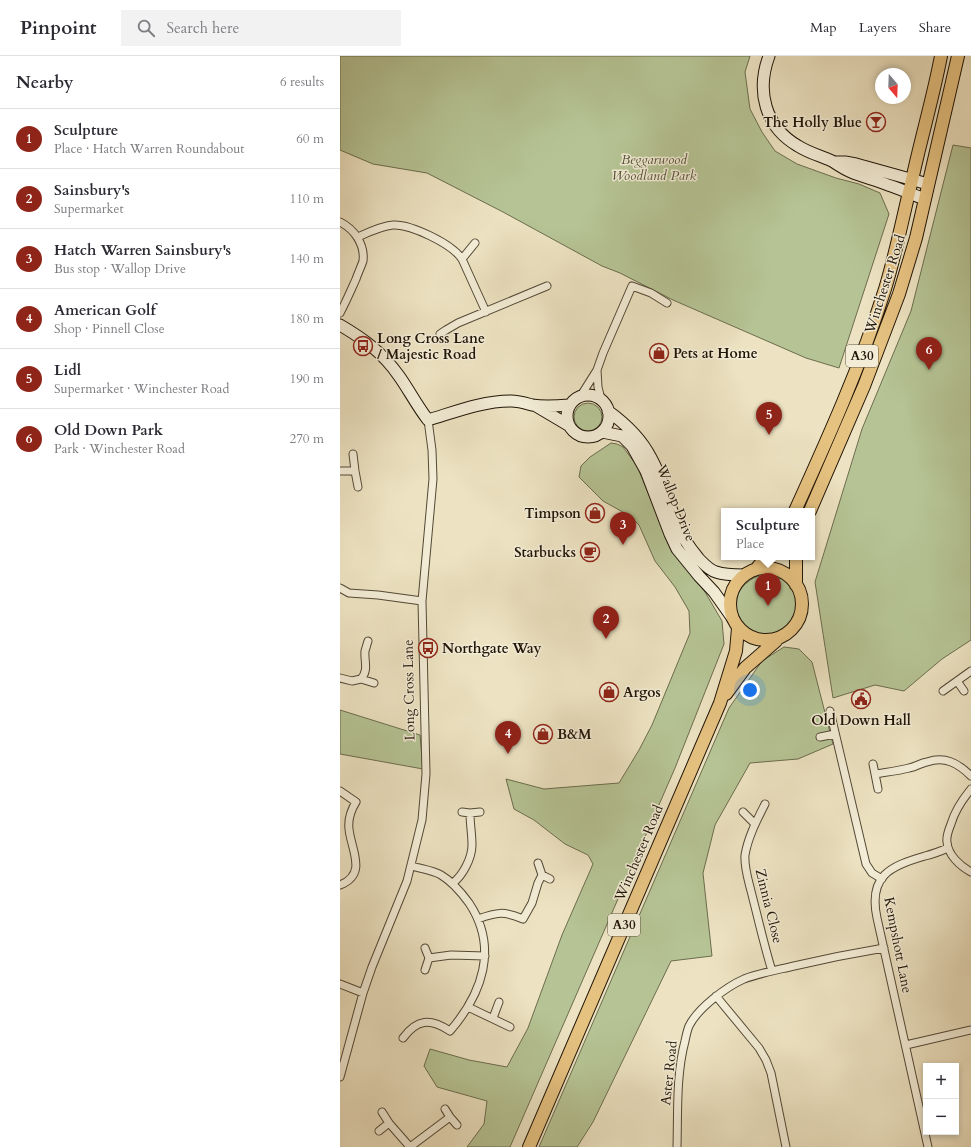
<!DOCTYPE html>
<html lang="en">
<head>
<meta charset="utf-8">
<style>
  body { margin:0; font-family:Cardo,serif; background:#f2f2f3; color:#2b2b33 }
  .controls { position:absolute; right:12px; bottom:12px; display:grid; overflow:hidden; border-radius:0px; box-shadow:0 2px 6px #0003 }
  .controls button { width:36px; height:36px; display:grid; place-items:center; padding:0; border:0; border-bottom:1px solid #e1e1e2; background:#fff; color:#2b2b33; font:20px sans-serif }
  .compass { position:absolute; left:535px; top:12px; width:36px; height:36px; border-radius:50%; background:#fff; box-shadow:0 2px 6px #0003; rotate:161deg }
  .you { position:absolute; left:410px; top:634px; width:14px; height:14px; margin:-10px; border:3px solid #fff; border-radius:50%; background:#1a73e8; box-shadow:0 0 0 6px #1a73e833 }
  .badge { display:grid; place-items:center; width:26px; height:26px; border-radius:50%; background:#8f2418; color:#fff; font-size:13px; font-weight:700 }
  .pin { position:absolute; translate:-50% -33px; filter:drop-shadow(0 1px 2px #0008) }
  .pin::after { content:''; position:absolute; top:21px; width:14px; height:12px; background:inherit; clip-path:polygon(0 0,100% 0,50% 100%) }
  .popup { position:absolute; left:381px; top:452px; width:94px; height:52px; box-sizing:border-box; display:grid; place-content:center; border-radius:0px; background:#fff; filter:drop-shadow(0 1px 3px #0005); font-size:13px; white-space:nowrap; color:#7c7c81 }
  .popup b { font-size:15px; color:#2b2b33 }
  .popup::after { content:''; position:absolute; left:50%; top:100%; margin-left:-8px; border:8px solid transparent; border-top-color:#fff }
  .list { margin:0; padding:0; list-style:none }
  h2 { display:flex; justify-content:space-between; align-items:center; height:52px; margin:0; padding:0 16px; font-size:17px }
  h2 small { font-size:13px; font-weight:400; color:#7c7c81 }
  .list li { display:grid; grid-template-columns:26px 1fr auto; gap:12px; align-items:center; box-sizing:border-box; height:60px; padding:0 16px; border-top:1px solid #e1e1e2 }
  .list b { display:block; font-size:15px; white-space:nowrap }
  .list p { margin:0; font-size:13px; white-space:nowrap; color:#7c7c81 }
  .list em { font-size:13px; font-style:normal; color:#7c7c81 }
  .icon { flex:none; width:22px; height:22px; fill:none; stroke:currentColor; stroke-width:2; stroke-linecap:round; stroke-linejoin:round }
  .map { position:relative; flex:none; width:631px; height:1091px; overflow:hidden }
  header { display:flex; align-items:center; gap:24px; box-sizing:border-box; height:56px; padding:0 20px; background:#fff; border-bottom:1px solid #e1e1e2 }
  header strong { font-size:19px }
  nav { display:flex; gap:22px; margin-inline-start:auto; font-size:14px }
  .search { width:280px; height:36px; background:#f2f2f3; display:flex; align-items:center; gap:10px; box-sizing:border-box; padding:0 14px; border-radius:0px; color:#7c7c81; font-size:15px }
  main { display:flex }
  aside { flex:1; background:#fff }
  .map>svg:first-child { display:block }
</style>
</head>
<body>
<header>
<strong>Pinpoint</strong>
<div class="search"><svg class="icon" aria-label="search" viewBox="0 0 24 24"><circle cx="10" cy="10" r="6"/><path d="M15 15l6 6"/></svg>Search here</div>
<nav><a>Map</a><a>Layers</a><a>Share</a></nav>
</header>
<main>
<aside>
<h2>Nearby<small>6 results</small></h2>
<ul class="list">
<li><span class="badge">1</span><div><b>Sculpture</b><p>Place · Hatch Warren Roundabout</p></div><em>60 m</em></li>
<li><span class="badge">2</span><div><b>Sainsbury's</b><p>Supermarket</p></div><em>110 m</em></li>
<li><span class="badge">3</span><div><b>Hatch Warren Sainsbury's</b><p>Bus stop · Wallop Drive</p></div><em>140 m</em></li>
<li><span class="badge">4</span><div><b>American Golf</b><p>Shop · Pinnell Close</p></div><em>180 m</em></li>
<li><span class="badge">5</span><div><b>Lidl</b><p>Supermarket · Winchester Road</p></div><em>190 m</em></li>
<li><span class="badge">6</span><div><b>Old Down Park</b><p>Park · Winchester Road</p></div><em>270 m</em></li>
</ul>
</aside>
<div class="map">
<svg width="631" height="1091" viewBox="0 0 631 1091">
  <rect width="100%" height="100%" fill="#ede3c2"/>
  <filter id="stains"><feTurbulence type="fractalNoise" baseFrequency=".005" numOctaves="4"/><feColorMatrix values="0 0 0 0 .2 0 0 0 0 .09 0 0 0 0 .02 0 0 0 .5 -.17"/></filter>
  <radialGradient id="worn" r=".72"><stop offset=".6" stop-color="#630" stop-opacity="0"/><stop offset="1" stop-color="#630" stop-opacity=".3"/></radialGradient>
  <path fill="#b6c495" stroke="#6b6c4e" d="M0 0H410L405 16 410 53 422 76 435 95 457 108 496 122 519 128 540 137 549 158 499 312 466 302 333 244 280 217 262 210 163 156 87 117 33 108 0 94Z
    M613 89 631 92V584L602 603 564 635 535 629 493 642 475 526 522 373 571 255Z
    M234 361a14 14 0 1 1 28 0a14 14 0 1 1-28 0Z
    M271 387 277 388 283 391 297 410 326 481 346 512 365 536 382 565 384 588 335 712 170 1091H127L144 1068 147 1045 97 1031 84 1010 90 993 129 1004 167 1011 188 972 222 879 253 808 248 799 225 788 194 764 174 753 166 723 204 733 279 727 299 694 312 669 350 577 349 555 335 531 315 505 299 469 290 460 263 445 239 421 241 410 250 401Z
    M418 520 429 526 442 522C452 529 459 538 458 550 457 590 396 590 396 547 397 534 406 525 418 520Z
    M444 591 459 593 472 606 493 688 458 703 410 707 375 769 363 817 372 900 331 905 253 1066 237 1091H199L389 652 422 605Z
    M0 654 80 679 83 713 0 698Z"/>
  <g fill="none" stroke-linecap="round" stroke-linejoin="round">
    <defs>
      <path id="street" d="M0 166C14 173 25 188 23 205 21 211 18 217 16 223 11 234 6 246 0 257
        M18 181C29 176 41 170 53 169 71 168 112 188 122 203L146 256
        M122 203 135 187
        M100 278 106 274 118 267 207 230
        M257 314 258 331 261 343
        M240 341 257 314 263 297 292 230 311 237 327 247
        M13 398 15 415 18 431
        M0 415H15
        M0 532 9 537 38 539 82 545
        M0 622 12 625 21 623 34 627
        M21 623C29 614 24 605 25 595 26 592 27 588 28 585
        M617 625 624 635
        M603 635 631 615
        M490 655 526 808 532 817 542 823
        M480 681 495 678
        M533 708 538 733
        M535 718C547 716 558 715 569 712 575 711 581 707 587 706 605 700 618 707 631 720
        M631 733C622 744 615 754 611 768 609 773 606 780 607 786 608 799 620 810 631 816
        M0 735 16 746C11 754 8 764 9 773 11 794 28 818 0 829
        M425 748C417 764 408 781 405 799 404 811 408 823 411 835 418 862 424 889 432 915
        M122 756 130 757 140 756
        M403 756 415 768
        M198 807 202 819 210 823
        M113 827C123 819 132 802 132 789 132 778 130 768 130 757
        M138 863C157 856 164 855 183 863L192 847 198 827 202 819
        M85 892 89 902 85 914
        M89 902 111 899 145 900
        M0 928 23 937
        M376 940 419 992 426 1004 431 1017 446 1091
        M128 951 170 971
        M153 962 159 946
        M63 982C77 963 90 962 110 975 142 938 159 892 129 847 121 836 113 826 101 819 92 814 81 813 72 810
        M566 989 631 974
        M0 1021 23 937 32 911 67 825 82 764 86 718 82 545 93 423 92 394 88 364
        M105 1053 110 1061 117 1069
        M49 1067 70 1091
        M39 1075 49 1067 42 1056
        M70 1091 110 1061
        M337 1091C338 1056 336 1019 345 985 346 980 347 975 349 970 358 952 386 931 404 923 420 917 437 914 454 910 484 903 514 897 544 892
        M588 1091 537 862C528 820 550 810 585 800 593 798 601 795 608 792"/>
      <path id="secondary" d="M429 0C416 35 425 71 458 90 469 97 481 100 492 105 498 109 504 113 511 116 523 121 536 124 548 129 561 133 573 139 585 143
        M496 106H505L516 108 588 128
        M0 269C24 283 43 297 59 320 69 334 77 350 88 364 115 356 142 345 171 345 179 345 185 347 192 349 204 351 218 350 229 349
        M227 360a21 21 0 1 1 42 0a21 21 0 1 1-42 0Z
        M196 350 228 369
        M268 355C286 368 301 382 311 402 325 427 330 456 343 481 348 489 353 496 359 503 364 508 369 514 376 516 385 519 394 519 403 519
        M262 376 282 380 292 390 306 415 330 478 337 493 359 520 374 536 391 560"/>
      <path id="primary" d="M455 455C488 382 521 309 545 233 556 197 563 160 572 124 581 82 593 42 601 0
        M470 455 524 330 559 238 576 182 618 0
        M456 501V529
        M390 548a36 36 0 1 1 72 0a36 36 0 1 1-72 0Z
        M417 512 426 501
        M386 638 405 612 436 585
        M189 1091 380 647 396 595 398 572"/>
    </defs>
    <use href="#street" stroke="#534836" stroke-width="9"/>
    <use href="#secondary" stroke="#201407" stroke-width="13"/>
    <use href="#primary" stroke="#201407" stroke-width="14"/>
    <use href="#street" stroke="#f3edd7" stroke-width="7"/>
    <use href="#secondary" stroke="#f3edd7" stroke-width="11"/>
    <use href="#primary" stroke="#e6c281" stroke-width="12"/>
  </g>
  <defs>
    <symbol id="bar-ring" viewBox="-11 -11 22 22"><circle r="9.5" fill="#f3edd7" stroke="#8f2418" stroke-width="1.5"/><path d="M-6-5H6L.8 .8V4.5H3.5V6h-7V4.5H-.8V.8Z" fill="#8f2418"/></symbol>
    <symbol id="bus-ring" viewBox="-11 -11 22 22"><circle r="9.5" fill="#f3edd7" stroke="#8f2418" stroke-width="1.5"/><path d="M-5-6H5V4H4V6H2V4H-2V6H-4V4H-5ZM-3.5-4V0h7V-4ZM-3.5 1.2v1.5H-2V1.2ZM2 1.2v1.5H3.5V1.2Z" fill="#8f2418"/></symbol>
    <symbol id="shop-ring" viewBox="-11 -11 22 22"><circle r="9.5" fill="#f3edd7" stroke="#8f2418" stroke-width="1.5"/><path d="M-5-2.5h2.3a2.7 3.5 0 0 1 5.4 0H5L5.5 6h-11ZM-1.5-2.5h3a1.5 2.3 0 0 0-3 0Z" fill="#8f2418"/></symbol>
    <symbol id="cafe-ring" viewBox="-11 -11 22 22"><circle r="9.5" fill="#f3edd7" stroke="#8f2418" stroke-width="1.5"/><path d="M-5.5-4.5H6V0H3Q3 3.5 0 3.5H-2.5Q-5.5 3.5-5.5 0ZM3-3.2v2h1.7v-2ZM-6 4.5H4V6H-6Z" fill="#8f2418"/></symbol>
    <symbol id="civic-ring" viewBox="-11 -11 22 22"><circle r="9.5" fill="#f3edd7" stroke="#8f2418" stroke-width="1.5"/><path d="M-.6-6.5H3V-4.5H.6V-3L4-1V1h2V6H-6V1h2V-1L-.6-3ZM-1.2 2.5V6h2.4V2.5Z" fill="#8f2418"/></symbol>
  </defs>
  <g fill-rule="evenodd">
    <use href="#bar-ring" x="525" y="55" width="22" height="22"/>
    <use href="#bus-ring" x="12" y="279" width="22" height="22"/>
    <use href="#shop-ring" x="308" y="286" width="22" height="22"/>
    <use href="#shop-ring" x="244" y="446" width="22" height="22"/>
    <use href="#cafe-ring" x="239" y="485" width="22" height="22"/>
    <use href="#bus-ring" x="77" y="581" width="22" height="22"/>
    <use href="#shop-ring" x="258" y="625" width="22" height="22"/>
    <use href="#civic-ring" x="510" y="632" width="22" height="22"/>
    <use href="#shop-ring" x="192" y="667" width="22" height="22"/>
  </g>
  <g text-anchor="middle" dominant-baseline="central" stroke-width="3" stroke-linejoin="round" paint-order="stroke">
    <g fill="#f3edd7" stroke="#5f5545" stroke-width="1">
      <rect x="506" y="289" width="32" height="22" rx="3"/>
      <rect x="268" y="858" width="32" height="22" rx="3"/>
    </g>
    <g font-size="13" font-weight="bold" fill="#201407">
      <text x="522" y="300">A30</text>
      <text x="284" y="869">A30</text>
    </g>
    <g font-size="14" font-weight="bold" fill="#201407" stroke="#f3edd7" text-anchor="start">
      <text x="522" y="66" text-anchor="end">The Holly Blue</text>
      <text x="37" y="282">Long Cross Lane<tspan x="37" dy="16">/ Majestic Road</tspan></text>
      <text x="333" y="297">Pets at Home</text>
      <text x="241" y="457" text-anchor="end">Timpson</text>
      <text x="236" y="496" text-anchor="end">Starbucks</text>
      <text x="102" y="592">Northgate Way</text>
      <text x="283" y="636">Argos</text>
      <text x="521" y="664" text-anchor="middle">Old Down Hall</text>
      <text x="217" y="678">B&amp;M</text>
    </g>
    <g font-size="14" font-style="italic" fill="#545239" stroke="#f3edd7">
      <text x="314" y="103">Beggarwood<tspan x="314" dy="16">Woodland Park</tspan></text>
    </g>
    <g font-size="14" fill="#201407" stroke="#f3edd7">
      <text transform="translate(545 228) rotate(-72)">Winchester Road</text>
      <text transform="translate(336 447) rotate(68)">Wallop Drive</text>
      <text transform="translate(69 634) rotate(-91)">Long Cross Lane</text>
      <text transform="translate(299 797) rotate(-67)">Winchester Road</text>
      <text transform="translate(429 850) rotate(76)">Zinnia Close</text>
      <text transform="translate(558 889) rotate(79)">Kempshott Lane</text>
      <text transform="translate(329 1017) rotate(-84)">Aster Road</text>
    </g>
  </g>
  <rect width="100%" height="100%" filter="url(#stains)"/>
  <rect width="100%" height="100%" fill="url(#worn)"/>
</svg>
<div class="controls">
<button>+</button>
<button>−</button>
</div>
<svg class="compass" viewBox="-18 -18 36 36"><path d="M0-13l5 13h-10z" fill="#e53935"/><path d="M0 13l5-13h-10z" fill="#7c7c81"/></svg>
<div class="you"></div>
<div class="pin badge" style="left:428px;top:550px">1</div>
<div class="popup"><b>Sculpture</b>Place</div>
<div class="pin badge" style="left:266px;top:583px">2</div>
<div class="pin badge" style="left:283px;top:489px">3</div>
<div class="pin badge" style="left:168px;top:698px">4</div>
<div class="pin badge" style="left:429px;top:379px">5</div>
<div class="pin badge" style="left:589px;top:314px">6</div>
</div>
</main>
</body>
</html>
